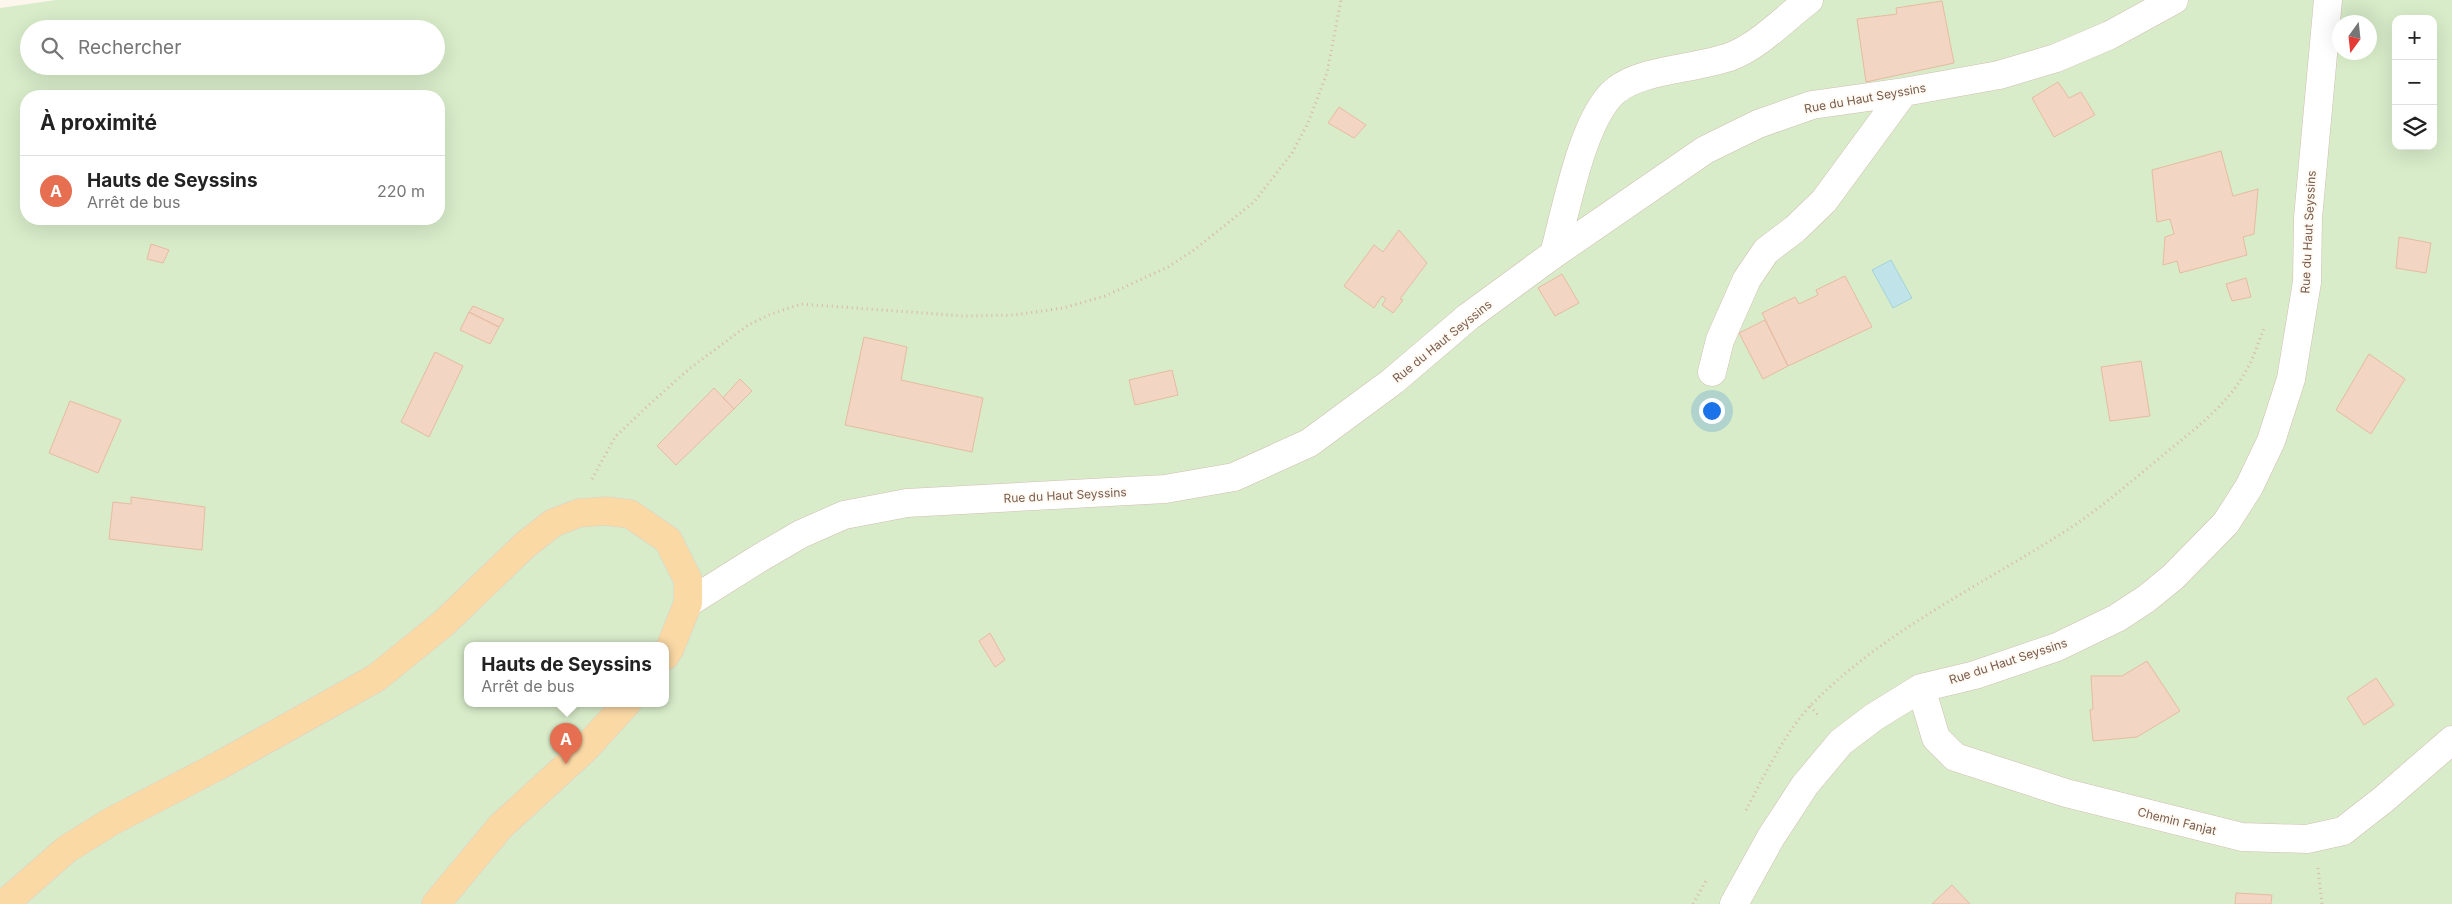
<!DOCTYPE html>
<html lang="fr">
<head>
<meta charset="utf-8">
<style>
  body { margin:0; font-family:Inter,sans-serif; background:#f2f2f2; color:#222 }
  .controls { position:absolute; right:15px; top:15px; display:grid; overflow:hidden; border-radius:10px; box-shadow:0 5px 20px #0002 }
  .controls button { width:45px; height:45px; display:grid; place-items:center; padding:0; border:0; border-bottom:1px solid #e0e0e0; background:#fff; color:#222; font:25px sans-serif }
  .compass { position:absolute; left:2332px; top:15px; width:45px; height:45px; border-radius:50%; background:#fff; box-shadow:0 5px 20px #0002; rotate:195deg }
  .you { position:absolute; left:1711px; top:410px; width:18px; height:18px; margin:-12px; border:4px solid #fff; border-radius:50%; background:#1a73e8; box-shadow:0 0 0 8px #1a73e833 }
  .badge { display:grid; place-items:center; width:32px; height:32px; border-radius:50%; background:#e76f51; color:#fff; font-size:16px; font-weight:700 }
  .pin { position:absolute; translate:-50% -41px; filter:drop-shadow(0 1px 2px #0008) }
  .pin::after { content:''; position:absolute; top:26px; width:18px; height:15px; background:inherit; clip-path:polygon(0 0,100% 0,50% 100%) }
  .popup { position:absolute; left:464px; top:642px; width:205px; height:65px; box-sizing:border-box; display:grid; place-content:center; border-radius:10px; background:#fff; filter:drop-shadow(0 1px 4px #0005); font-size:16px; white-space:nowrap; color:#767676 }
  .popup b { font-size:19px; color:#222 }
  .popup::after { content:''; position:absolute; left:50%; top:100%; margin-left:-10px; border:10px solid transparent; border-top-color:#fff }
  .list { margin:0; padding:0; list-style:none }
  h2 { display:flex; justify-content:space-between; align-items:center; height:65px; margin:0; padding:0 20px; font-size:21px }
  h2 small { font-size:16px; font-weight:400; color:#767676 }
  .list li { display:grid; grid-template-columns:32px 1fr auto; gap:15px; align-items:center; box-sizing:border-box; height:70px; padding:0 20px; border-top:1px solid #e0e0e0 }
  .list b { display:block; font-size:19px; white-space:nowrap }
  .list p { margin:0; font-size:16px; white-space:nowrap; color:#767676 }
  .list em { font-size:16px; font-style:normal; color:#767676 }
  .icon { flex:none; width:28px; height:28px; fill:none; stroke:currentColor; stroke-width:2; stroke-linecap:round; stroke-linejoin:round }
  .map { position:relative; flex:none; width:2452px; height:904px; overflow:hidden }
  .search { position:absolute; background:#fff; box-shadow:0 5px 20px #0002; left:20px; top:20px; width:425px; height:55px; display:flex; align-items:center; gap:12px; box-sizing:border-box; padding:0 18px; border-radius:28px; color:#767676; font-size:19px }
  .panel { position:absolute; background:#fff; box-shadow:0 5px 20px #0002; left:20px; top:90px; width:425px; height:135px; border-radius:20px }
  .map>svg:first-child { display:block }
</style>
</head>
<body>
<div class="map">
<svg width="2452" height="904" viewBox="0 0 2452 904">
  <rect width="100%" height="100%" fill="#fdf6ec"/>
  <path fill="#d8ecc9" fill-rule="evenodd" d="M56 0H2452V904H0V8ZM2396 19H2433V146H2396ZM2340 22H2370V52H2340ZM29 29H436V66H29ZM26 96H439V219H26ZM467 645H665V703H467Z"/>
  <path fill="#bfe3e8" stroke="#a5d3da" d="M1891 260 1912 298 1893 308 1872 270Z"/>
  <path fill="#f3d5c3" stroke="#e6bba3" d="M1942 1 1954 63 1866 82 1857 19 1897 14 1896 8Z
    M2058 82 2069 98 2081 92 2095 115 2054 137 2032 98Z
    M1339 107 1366 125 1354 138 1328 123Z
    M2221 151 2233 196 2258 189 2254 234 2243 237 2247 255 2180 273 2177 261 2163 265 2165 237 2174 234 2170 219 2157 222 2152 170Z
    M1399 230 1427 263 1400 299 1403 300 1393 313 1382 305 1386 299 1382 296 1374 308 1344 286 1374 245 1383 252Z
    M2399 237 2431 243 2426 273 2396 268Z
    M151 244 169 250 163 263 147 259Z
    M1562 274 1579 303 1555 316 1538 288Z
    M1845 276 1872 327 1788 366 1762 313 1795 297 1799 304 1818 295 1816 290Z
    M2246 278 2251 297 2232 301 2226 284Z
    M473 306 504 319 499 327 469 312Z
    M469 312 499 327 490 344 460 330Z
    M1765 320 1788 366 1763 379 1739 333Z
    M864 337 907 347 901 380 983 398 972 452 845 425Z
    M435 352 463 366 429 437 401 422Z
    M2369 354 2405 379 2371 434 2336 410Z
    M2141 361 2150 416 2110 421 2101 367Z
    M1172 370 1178 395 1135 405 1129 380Z
    M740 379 752 391 734 409 723 398Z
    M714 388 734 409 676 465 657 446Z
    M70 401 121 420 98 473 49 453Z
    M131 497 205 507 202 550 109 539 113 502 131 504Z
    M990 633 1005 660 995 667 979 641Z
    M2147 661 2180 711 2137 737 2093 741 2090 710 2093 709 2091 676H2122Z
    M2376 678 2394 705 2364 725 2347 698Z
    M1952 885 1970 904H1932Z
    M2236 893 2272 895 2271 904H2235Z"/>
  <g fill="none" stroke-linecap="round" stroke-linejoin="round">
    <defs>
      <path id="minor" d="M1554 254C1566 211 1582 119 1615 91 1640 69 1699 69 1732 56 1760 45 1785 18 1809 0
        M1712 372 1720 340 1747 279 1766 251 1795 229 1824 201 1904 92
        M688 603 758 559 801 534 844 515 907 503 1165 489 1234 477 1309 443 1393 381 1468 317 1554 254 1705 150 1758 124 1812 105 1904 92 1999 75 2056 58 2110 35 2174 0
        M1921 688 1936 738 1955 757 2066 793 2242 837 2307 839 2343 831 2384 799 2452 740
        M1734 904 1771 837 1805 785 1841 742 1874 717 1921 688 1975 675 2057 647 2117 618 2146 599 2173 577 2226 523 2249 487 2271 441 2291 379 2307 282 2308 218 2328 0"/>
      <path id="major" d="M4 904 67 849 112 821 220 765 376 678 444 623 525 545 553 523 579 513 606 511 630 514 668 540 688 580V603L670 648 665 656
        M436 904 501 826 585 749 627 703"/>
    </defs>
    <use href="#minor" stroke="#d1beb0" stroke-width="29"/>
    <use href="#major" stroke="#dad1cd" stroke-width="29"/>
    <path stroke="#d9b8a5" stroke-width="3" stroke-dasharray="1 4" stroke-linecap="butt" d="M592 479 615 437 652 402 689 369 748 325 771 314 801 304 964 316 1014 315 1063 308 1105 296 1168 267 1194 250 1254 202 1292 153 1308 123 1327 73 1341 0
      M1810 706 1819 716
      M1746 810C1763 778 1786 730 1812 704 1884 631 1978 587 2064 532 2099 510 2130 482 2162 456 2193 430 2226 407 2246 371 2254 358 2258 342 2264 329
      M2318 868 2322 904
      M1693 904 1707 879"/>
    <use href="#minor" stroke="#fff" stroke-width="28"/>
    <use href="#major" stroke="#fbd9a5" stroke-width="28"/>
  </g>
  <g text-anchor="middle" dominant-baseline="central" stroke-width="4" stroke-linejoin="round" paint-order="stroke">
    <g font-size="12" fill="#7a5c4d" stroke="#fffaf3">
      <text transform="translate(1865 98) rotate(-10)">Rue du Haut Seyssins</text>
      <text transform="translate(2308 232) rotate(-87)">Rue du Haut Seyssins</text>
      <text transform="translate(1442 341) rotate(-39)">Rue du Haut Seyssins</text>
      <text transform="translate(1065 495) rotate(-3)">Rue du Haut Seyssins</text>
      <text transform="translate(2008 661) rotate(-18)">Rue du Haut Seyssins</text>
      <text transform="translate(2177 821) rotate(14)">Chemin Fanjat</text>
    </g>
  </g>
</svg>
<div class="controls">
<button>+</button>
<button>−</button>
<button><svg class="icon" aria-label="layers" viewBox="0 0 24 24"><path d="M12 4l9 5-9 5-9-5zM3 14l9 5 9-5"/></svg></button>
</div>
<svg class="compass" viewBox="-18 -18 36 36"><path d="M0-13l5 13h-10z" fill="#e53935"/><path d="M0 13l5-13h-10z" fill="#767676"/></svg>
<div class="you"></div>
<div class="pin badge" style="left:566px;top:764px">A</div>
<div class="popup"><b>Hauts de Seyssins</b>Arrêt de bus</div>
<div class="search"><svg class="icon" aria-label="search" viewBox="0 0 24 24"><circle cx="10" cy="10" r="6"/><path d="M15 15l6 6"/></svg>Rechercher</div>
<section class="panel">
<h2>À proximité<small></small></h2>
<ul class="list">
<li><span class="badge">A</span><div><b>Hauts de Seyssins</b><p>Arrêt de bus</p></div><em>220 m</em></li>
</ul>
</section>
</div>
</body>
</html>
